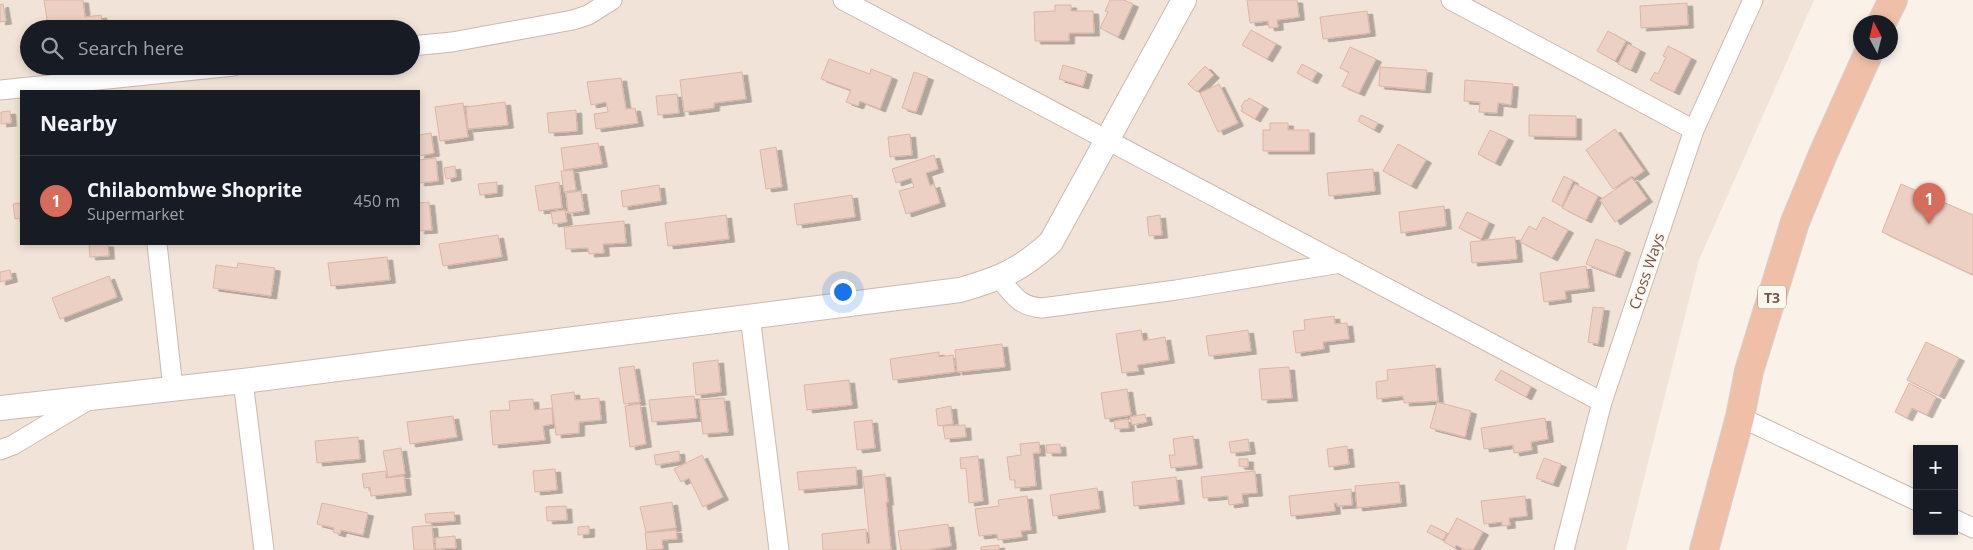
<!DOCTYPE html>
<html lang="en">
<head>
<meta charset="utf-8">
<style>
  body { margin:0; font-family:"Open Sans",sans-serif; background:#20242c; color:#f1f3f6 }
  .controls { position:absolute; right:15px; bottom:15px; display:grid; overflow:hidden; border-radius:0px; box-shadow:0 2px 8px #0003 }
  .controls button { width:45px; height:45px; display:grid; place-items:center; padding:0; border:0; border-bottom:1px solid #363941; background:#171b24; color:#f1f3f6; font:25px sans-serif }
  .compass { position:absolute; left:1853px; top:15px; width:45px; height:45px; border-radius:50%; background:#171b24; box-shadow:0 2px 8px #0003; rotate:353deg }
  .you { position:absolute; left:842px; top:291px; width:18px; height:18px; margin:-12px; border:4px solid #fff; border-radius:50%; background:#1a73e8; box-shadow:0 0 0 8px #1a73e833 }
  .badge { display:grid; place-items:center; width:32px; height:32px; border-radius:50%; background:#d66c5b; color:#fff; font-size:16px; font-weight:700 }
  .pin { position:absolute; translate:-50% -41px; filter:drop-shadow(0 1px 2px #0008) }
  .pin::after { content:''; position:absolute; top:26px; width:18px; height:15px; background:inherit; clip-path:polygon(0 0,100% 0,50% 100%) }
  .list { margin:0; padding:0; list-style:none }
  h2 { display:flex; justify-content:space-between; align-items:center; height:65px; margin:0; padding:0 20px; font-size:21px }
  h2 small { font-size:16px; font-weight:400; color:#9ea1a6 }
  .list li { display:grid; grid-template-columns:32px 1fr auto; gap:15px; align-items:center; box-sizing:border-box; height:90px; padding:0 20px; border-top:1px solid #363941 }
  .list b { display:block; font-size:19px; white-space:nowrap }
  .list p { margin:0; font-size:16px; white-space:nowrap; color:#9ea1a6 }
  .list em { font-size:16px; font-style:normal; color:#9ea1a6 }
  .icon { flex:none; width:28px; height:28px; fill:none; stroke:currentColor; stroke-width:2; stroke-linecap:round; stroke-linejoin:round }
  .map { position:relative; flex:none; width:1973px; height:550px; overflow:hidden }
  .search { position:absolute; background:#171b24; box-shadow:0 2px 8px #0003; left:20px; top:20px; width:400px; height:55px; display:flex; align-items:center; gap:12px; box-sizing:border-box; padding:0 18px; border-radius:28px; color:#9ea1a6; font-size:19px }
  .panel { position:absolute; background:#171b24; box-shadow:0 2px 8px #0003; left:20px; top:90px; width:400px; height:155px; border-radius:0px }
  .map>svg:first-child { display:block }
</style>
</head>
<body>
<div class="map">
<svg width="1973" height="550" viewBox="0 0 1973 550">
  <defs>
    <filter id="shadow"><feDropShadow dx="5.5" dy="3" stdDeviation="0" flood-color="#0004"/></filter>
  </defs>
  <rect width="100%" height="100%" fill="#faf1e8"/>
  <path fill="#f1e3d7" fill-rule="evenodd" d="M0 0H1814L1699 260 1626 550H0ZM29 29H411V66H29ZM21 91H419V244H21Z"/>
  <path fill="#ecd0c3" stroke="#ddb5a5" filter="url(#shadow)" d="M44 0H83L85 17 101 15 103 29H43V27L48 26Z
    M1110 0H1124L1133 4 1118 37 1100 28 1108 12 1105 11Z
    M1247 0H1297L1299 17 1277 20 1278 27 1269 28 1268 21 1250 23Z
    M1687 3 1688 25 1641 28 1640 6Z
    M3 4 6 21 0 22V5Z
    M1055 5H1071V11H1093L1094 33H1069V41H1035L1034 12 1055 11Z
    M1367 11 1370 33 1323 39 1320 17Z
    M1251 30 1276 44 1267 59 1242 45Z
    M1608 31 1626 41 1615 61 1597 51Z
    M1628 44 1640 50 1631 70 1618 64Z
    M1668 46 1691 58 1674 92 1650 80 1655 72 1658 74 1666 57 1663 56Z
    M1350 47 1376 59 1359 93 1342 86 1349 72 1340 68Z
    M829 59 870 74 871 69 892 77 880 109 860 101 858 106 846 102 851 90 821 79Z
    M1302 64 1317 72 1312 81 1297 73Z
    M1063 65 1087 72 1083 86 1059 79Z
    M1205 66 1214 75 1197 92 1188 84Z
    M1380 67 1427 70 1425 90 1379 86Z
    M742 72 746 99 714 103V108L684 112 680 80Z
    M914 72 928 77 916 112 902 108Z
    M621 78 626 109 635 108 638 123 596 129 594 114 608 112 606 102 591 105 587 82Z
    M1465 80 1513 84 1511 105 1498 103 1497 113 1479 112 1480 102 1464 101Z
    M1219 84 1238 123 1218 132 1200 93Z
    M677 94 679 113 658 115 656 96Z
    M1249 98 1263 106 1255 119 1241 111 1243 108 1241 107 1245 100 1247 101Z
    M505 102 508 125 468 129 466 107Z
    M463 103 468 137 440 141 435 107Z
    M576 110 577 131 549 133 547 113Z
    M10 111 11 123 1 124V112Z
    M1361 115 1378 123 1374 130 1358 121Z
    M1529 115 1576 116V137L1529 136Z
    M1270 123H1288V130H1309V151H1263V130H1270Z
    M1615 129 1644 171 1634 178 1632 176 1613 189 1586 150Z
    M1490 130 1508 138 1495 163 1478 154Z
    M431 133 434 153 419 156V135Z
    M910 134 912 155 890 157 888 137Z
    M598 143 602 164 564 170 561 148Z
    M1398 144 1426 160 1411 186 1383 171Z
    M776 147 782 187 766 189 760 150Z
    M934 155 938 169 926 173 930 186 934 184 940 203 906 214 899 191 914 187 911 178 896 183 892 169Z
    M436 158 438 181 419 183V160Z
    M455 166 456 177 446 179 444 168Z
    M1373 169 1375 191 1329 196 1327 173Z
    M573 170 576 190 564 192 561 171Z
    M1564 176 1573 181 1562 206 1552 201Z
    M1632 178 1647 199 1615 222 1600 200Z
    M497 182V193L480 195 478 184Z
    M559 182 562 208 539 211 535 186Z
    M1575 184 1598 196 1586 220 1562 208Z
    M1901 184 1973 215V275L1882 232Z
    M659 185 661 201 623 207 621 191Z
    M581 191 584 211 568 213 566 193Z
    M852 195 855 217 797 225 794 204Z
    M429 202 432 230 419 231V203Z
    M21 203V220V218L15 219 13 204Z
    M1444 206 1446 226 1401 233 1399 212Z
    M565 210 567 222 553 224 551 212Z
    M1467 212 1489 222 1481 239 1459 228Z
    M726 215 729 239 668 246 665 223Z
    M1160 215 1162 235 1149 236 1147 217Z
    M1543 217 1568 230 1552 258 1520 242 1529 226 1536 230Z
    M624 221 626 243 603 244 604 253 589 254 588 248 566 249 564 227Z
    M498 235 502 257 443 266 439 244Z
    M1515 237 1517 259 1472 263 1470 242Z
    M1596 239 1625 250 1615 275 1586 264Z
    M89 244H108L109 256 90 257Z
    M387 257 390 280 331 286 328 263Z
    M238 263 275 268 271 296 213 288 216 265 237 268Z
    M1586 266 1589 288 1565 291 1566 299 1544 302 1540 273Z
    M10 270 12 279 0 282V272Z
    M109 276 117 297 60 319 52 298Z
    M1593 307 1604 308 1598 344 1588 342Z
    M1334 316 1335 324 1347 323 1349 339 1323 342 1324 349 1296 353 1293 331 1305 330 1304 320Z
    M1141 330 1143 341 1165 337 1169 360 1137 365 1139 371 1122 373 1116 334Z
    M1248 330 1251 351 1209 356 1206 336Z
    M1926 342 1959 358 1939 396 1907 380Z
    M1002 344 1005 367 957 372 955 350Z
    M939 352V357L953 355 955 372 893 380 890 359Z
    M718 360 721 392 696 395 693 363Z
    M1435 365 1438 401 1404 403 1403 396 1377 399 1376 382 1388 380 1387 370Z
    M634 366 640 402 624 404 619 368Z
    M1289 367 1292 398 1262 400 1259 369Z
    M1501 370 1531 387 1526 397 1495 380Z
    M849 380 852 405 807 410 804 385Z
    M1909 383 1936 397 1927 415 1912 408 1907 418 1895 412Z
    M1127 389 1131 415 1105 419 1101 393Z
    M574 392 575 400 599 398 601 420 579 422V433L556 435 551 395Z
    M694 396 697 418 652 422 649 400Z
    M724 398 728 432 703 434 699 400Z
    M533 399 534 410 552 408 553 424 543 426 545 440 493 445 490 411 510 410 509 401Z
    M1437 402 1471 411 1465 437 1430 428Z
    M640 404 646 444 630 447 625 406Z
    M951 406 953 424 938 426 936 409Z
    M1145 414 1147 422 1132 425 1130 417Z
    M453 416 457 437 410 444 407 422Z
    M1545 418 1548 439 1531 442 1532 450 1514 453 1513 445 1484 449 1481 428Z
    M1128 419 1129 428 1115 429 1114 421Z
    M872 420 875 448 857 450 854 422Z
    M965 425 966 437 945 439 943 426Z
    M1193 436 1197 465 1171 468 1169 455H1175L1173 439Z
    M358 437 360 459 317 463 315 441Z
    M1248 439 1250 451 1231 453 1229 442Z
    M1039 442 1040 453H1033L1036 486 1015 488V480H1010L1007 457 1021 455 1020 444Z
    M1060 444 1061 453H1047L1046 445Z
    M1347 446 1349 464 1329 467 1327 449Z
    M401 448 405 474 388 477 383 451Z
    M679 451 680 461 656 465 654 455Z
    M702 455 723 497 703 507 689 478 681 482 674 469Z
    M978 456 983 501 969 503 966 468 961 469 960 458Z
    M1544 458 1561 464 1553 484 1536 478Z
    M1239 459H1248V467L1239 466Z
    M856 467 857 485 799 490 797 472Z
    M555 469 557 490 535 492 533 471Z
    M386 471V478L404 476 406 492 371 496 370 487 364 488 362 474Z
    M1255 471 1257 493 1242 494 1243 503 1229 505 1228 496 1203 498 1201 477Z
    M885 474 888 502H886L891 550H823L822 534 866 529 867 544 870 543 863 477Z
    M1176 477 1179 501 1134 506 1132 482Z
    M1399 482 1401 503 1357 508 1355 486Z
    M1097 488 1100 509 1053 516 1050 495Z
    M1351 489 1352 505 1337 506V503H1334L1335 511 1291 516 1289 496Z
    M1027 496 1031 530 1021 531 1022 537 998 540 997 534 979 536 975 509 999 506 998 500Z
    M1525 496 1527 516 1509 518 1510 525 1502 526V522L1484 524 1481 501Z
    M672 502 676 528 646 532 640 507Z
    M322 503 368 513 363 535 341 530 340 534 333 532 334 528 317 524Z
    M566 506 567 520 547 521 546 507Z
    M454 512 455 521 426 523 425 514Z
    M1457 518 1483 532 1473 550H1465L1456 545 1455 548 1444 542Z
    M948 524 951 546 927 550H901L898 531Z
    M432 525 434 550H414L412 527Z
    M1431 525 1447 533 1443 540 1427 532Z
    M589 526V534L578 535V527Z
    M676 530 677 539 662 540 663 549 647 550 645 533Z
    M455 536 456 548 436 549 435 538Z
    M999 545V550H981V547Z"/>
  <g fill="none" stroke-linecap="round" stroke-linejoin="round">
    <defs>
      <path id="minor" d="M843 0 1602 402
        M1451 0 1694 130
        M411 46 452 42 573 20 588 15 612 0
        M0 90 234 66
        M157 244 173 388
        M999 278C1014 295 1018 306 1042 308L1176 290 1341 263
        M750 316 779 550
        M243 381 264 550
        M1740 417 1917 501
        M0 450 13 445 90 399
        M1954 519 1973 528
        M1564 550 1602 402 1694 130 1753 0"/>
      <path id="tertiary" d="M0 408 243 381 960 290C999 279 1021 270 1051 242L1184 0"/>
      <path id="trunk" d="M1882 22 1893 0
        M1704 550 1740 417 1749 371 1795 222 1823 154 1869 52"/>
    </defs>
    <use href="#minor" stroke="#cbb9af" stroke-width="21"/>
    <use href="#tertiary" stroke="#cbb9af" stroke-width="26"/>
    <use href="#trunk" stroke="#d7d0ce" stroke-width="30"/>
    <use href="#minor" stroke="#fff" stroke-width="19"/>
    <use href="#tertiary" stroke="#fff" stroke-width="24"/>
    <use href="#trunk" stroke="#efc0a7" stroke-width="28"/>
  </g>
  <g text-anchor="middle" dominant-baseline="central" stroke-width="4" stroke-linejoin="round" paint-order="stroke">
    <rect fill="#fdf6ee" stroke="#9b877f" stroke-width="1" x="1758" y="285.5" width="28" height="23" rx="4"/>
    <g font-size="14" font-weight="bold" fill="#71584f">
      <text x="1772" y="297">T3</text>
    </g>
    <g font-size="15" fill="#71584f" stroke="#fdf6ee">
      <text transform="translate(1646 271) rotate(-71)">Cross Ways</text>
    </g>
  </g>
</svg>
<div class="controls">
<button>+</button>
<button>−</button>
</div>
<svg class="compass" viewBox="-18 -18 36 36"><path d="M0-13l5 13h-10z" fill="#e53935"/><path d="M0 13l5-13h-10z" fill="#9ea1a6"/></svg>
<div class="you"></div>
<div class="pin badge" style="left:1929px;top:224px">1</div>
<div class="search"><svg class="icon" aria-label="search" viewBox="0 0 24 24"><circle cx="10" cy="10" r="6"/><path d="M15 15l6 6"/></svg>Search here</div>
<section class="panel">
<h2>Nearby<small></small></h2>
<ul class="list">
<li><span class="badge">1</span><div><b>Chilabombwe Shoprite</b><p>Supermarket</p></div><em>450 m</em></li>
</ul>
</section>
</div>
</body>
</html>
